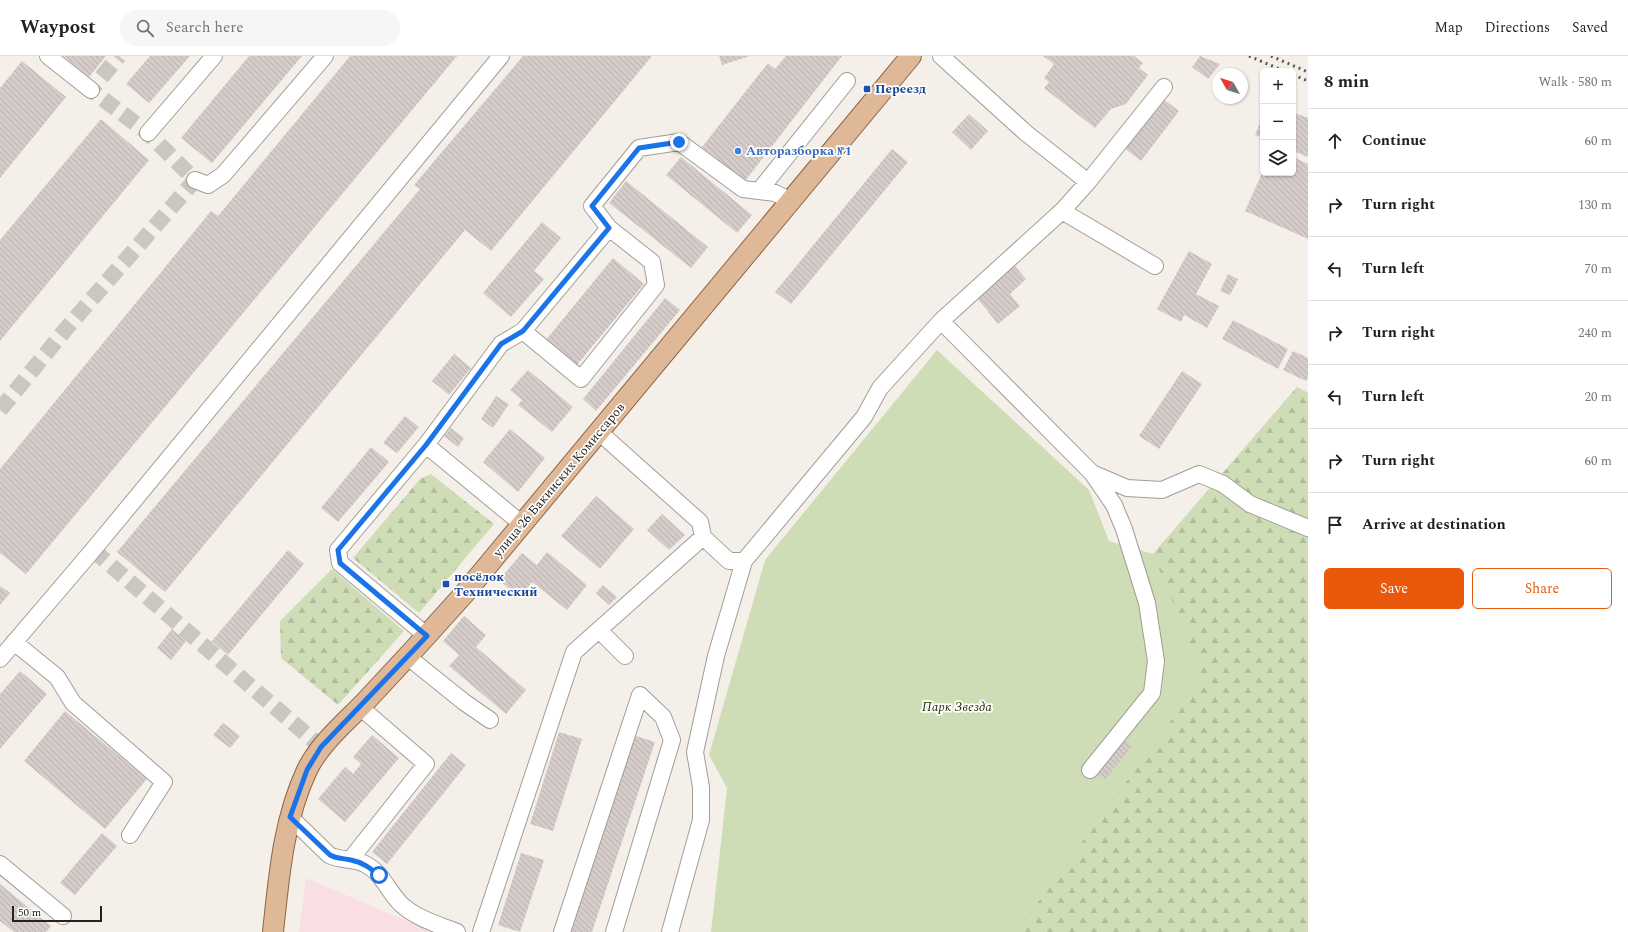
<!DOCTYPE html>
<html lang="en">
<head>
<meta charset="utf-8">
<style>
  body { margin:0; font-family:Spectral,serif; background:#f6f6f6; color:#222 }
  .controls { position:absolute; right:12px; top:12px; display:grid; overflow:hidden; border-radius:6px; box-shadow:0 1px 3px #0004 }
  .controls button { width:36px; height:36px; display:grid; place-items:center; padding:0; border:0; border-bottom:1px solid #e0e0e0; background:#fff; color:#222; font:20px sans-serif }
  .compass { position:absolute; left:1212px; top:12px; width:36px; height:36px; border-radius:50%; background:#fff; box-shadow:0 1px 3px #0004; rotate:309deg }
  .scale { position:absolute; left:12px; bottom:10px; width:90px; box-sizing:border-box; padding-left:4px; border:2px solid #242220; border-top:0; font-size:11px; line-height:14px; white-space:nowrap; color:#242220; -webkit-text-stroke:3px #fefefc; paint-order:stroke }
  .stop { position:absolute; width:12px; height:12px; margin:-9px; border:3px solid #1a73e8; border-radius:50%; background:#fff }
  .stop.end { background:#1a73e8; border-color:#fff; box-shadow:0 1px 4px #0008 }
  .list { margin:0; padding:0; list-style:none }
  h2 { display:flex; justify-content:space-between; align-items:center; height:52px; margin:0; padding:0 16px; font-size:17px }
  h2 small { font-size:13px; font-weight:400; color:#767676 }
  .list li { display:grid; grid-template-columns:26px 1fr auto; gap:12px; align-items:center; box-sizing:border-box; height:64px; padding:0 16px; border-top:1px solid #e0e0e0 }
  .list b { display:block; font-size:15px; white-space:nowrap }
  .list em { font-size:13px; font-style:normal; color:#767676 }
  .actions { display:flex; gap:8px; padding:12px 16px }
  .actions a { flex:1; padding:9px 0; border:1px solid #ea580c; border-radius:6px; text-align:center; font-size:14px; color:#ea580c }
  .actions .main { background:#ea580c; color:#fff }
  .icon { flex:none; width:22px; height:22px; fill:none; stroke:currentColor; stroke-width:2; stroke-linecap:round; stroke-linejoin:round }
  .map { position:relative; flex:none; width:1308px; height:876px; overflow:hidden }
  header { display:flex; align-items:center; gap:24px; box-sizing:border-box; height:56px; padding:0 20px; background:#fff; border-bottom:1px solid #e0e0e0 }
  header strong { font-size:19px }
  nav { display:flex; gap:22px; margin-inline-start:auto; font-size:14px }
  .search { width:280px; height:36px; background:#f6f6f6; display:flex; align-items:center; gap:10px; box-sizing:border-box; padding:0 14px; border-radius:22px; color:#767676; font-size:15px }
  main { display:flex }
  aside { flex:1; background:#fff }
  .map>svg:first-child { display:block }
</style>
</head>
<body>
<header>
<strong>Waypost</strong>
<div class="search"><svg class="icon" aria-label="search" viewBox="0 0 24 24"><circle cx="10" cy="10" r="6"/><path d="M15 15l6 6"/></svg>Search here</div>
<nav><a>Map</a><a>Directions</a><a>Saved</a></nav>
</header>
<main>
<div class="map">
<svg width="1308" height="876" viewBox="0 0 1308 876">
  <defs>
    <pattern id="forest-firs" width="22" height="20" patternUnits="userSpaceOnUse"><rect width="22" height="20" fill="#ceddb5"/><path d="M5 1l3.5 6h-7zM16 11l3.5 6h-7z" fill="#b1bd9b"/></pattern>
    <pattern id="building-back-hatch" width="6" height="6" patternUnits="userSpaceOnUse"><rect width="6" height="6" fill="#d5ccca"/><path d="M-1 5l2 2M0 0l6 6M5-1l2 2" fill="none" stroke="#b7afad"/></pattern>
  </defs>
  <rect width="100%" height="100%" fill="#f4f0e9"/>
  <path fill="#f9dfe4" d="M306 822 433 876H299Z"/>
  <path fill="#ceddb5" d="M937 294 1089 434 1109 485 1153 498 1297 331 1308 337V876H711L727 732 709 699 765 504Z"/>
  <path fill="url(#forest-firs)" d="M1297 331 1308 337V876H1016L1203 621 1153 498Z
    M431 418 494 468 419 557 353 502 420 423Z
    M332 513 404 575 338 649 281 602 280 565Z"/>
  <path fill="url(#building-back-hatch)" d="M64 0H106L89 21Z
    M150 0H190L149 47 126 28Z
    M249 0H302L212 107 181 82Z
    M350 0H457L26 518 0 497V413L211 155 218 160Z
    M523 0H652L491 195 465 174 165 536 117 496 420 133 414 129Z
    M719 0H750L722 9Z
    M786 0H842L745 125 702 91 768 7 775 13Z
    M1043 0H1134L1143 7 1139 12 1148 19 1126 48 1111 53 1095 72 1044 32 1049 26 1044 22 1054 8Z
    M1200 0 1220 8 1208 23 1192 11Z
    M22 5 66 41 0 122V32Z
    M1162 42 1179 55 1141 105 1124 92Z
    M1293 56 1308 62V101L1293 95Z
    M969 58 988 75 971 94 952 76Z
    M1263 60V82L1255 79Z
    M101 63 149 104 0 285V184Z
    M892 93 908 106 791 248 775 236Z
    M681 101 752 159 737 177 666 119Z
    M1293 101 1308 108V183L1245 155 1262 117H1293Z
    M626 125 708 191 691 212 609 147Z
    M542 166 561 182 534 215 544 223 511 261 483 237Z
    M1189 195 1212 208 1196 238 1219 250 1207 272 1184 259 1181 266 1157 253Z
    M613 202 644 228 576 310 545 285Z
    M1015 210 1026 223 1010 238 1020 250 998 268 977 242Z
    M1228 218 1238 223 1230 239 1220 235Z
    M665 242 680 254 596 355 583 343Z
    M1233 264 1288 293 1278 313 1222 283Z
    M1293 295 1308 302V322L1306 325 1283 314Z
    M454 298 471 312 449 339 432 325Z
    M528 314 573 351 552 376 518 349 522 344 510 334Z
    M1182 315 1202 328 1159 393 1139 380Z
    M496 340 509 348 493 372 481 363Z
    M405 360 419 371 397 397 383 387Z
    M451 372 464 382 458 391 444 380Z
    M510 373 545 402 518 436 483 406Z
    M371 391 389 406 338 466 321 452Z
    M596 440 634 473 600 513 561 480Z
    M662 458 685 479 669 494 647 474Z
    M288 494 304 508 228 599 212 585Z
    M547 496 587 529 567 554 532 526 520 541 499 524 522 497 537 509Z
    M603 529 617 541 609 549 596 537Z
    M0 530 10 537 0 549Z
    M464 560 486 579 476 591 526 634 506 658 449 610 459 599 443 585Z
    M172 573 186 585 171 604 157 592Z
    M20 615 47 638 0 693V638Z
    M65 655 147 723 105 773 24 705Z
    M223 667 240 680 230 692 213 679Z
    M559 676 582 683 553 775 530 768Z
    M372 679 399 702 345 766 318 743 345 711 353 718 361 708 353 701Z
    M633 679 655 686 592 876H569Z
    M1123 682 1132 690 1105 724 1096 717Z
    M451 697 466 709 387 808 372 796Z
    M102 777 117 790 75 839 60 827Z
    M521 797 544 804 520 876 498 869Z
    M0 828 51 870 46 876H14L0 865Z"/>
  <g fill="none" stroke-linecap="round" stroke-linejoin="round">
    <path stroke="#cac7c1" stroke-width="16" stroke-dasharray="16 8" stroke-linecap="butt" d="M0 354 65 274 195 124 148 77 91 34 119 0
      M93 494 321 691"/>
    <defs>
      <path id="minor" d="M48 0 91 34
        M941 0 1026 77 1088 126 1062 155 941 265 1092 417 1114 449 1124 473 1147 547 1156 605 1152 637 1090 714
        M148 77 214 0
        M195 124 208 129 223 119 325 0
        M1088 126 1164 31
        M759 135 775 137 791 145
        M1062 155 1155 210
        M523 275 581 323 656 229 652 206 609 172 592 150 639 92 679 86 743 133 759 135 847 25
        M426 389 522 468
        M1092 417 1127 432 1162 434 1199 418 1223 428 1250 448 1308 472
        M701 470 703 481 729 505H744
        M600 575 625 600
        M427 580 340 507 338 494 426 389 501 288 523 275 609 172
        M14 586 57 621 73 647 164 726 130 779
        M408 601 464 646 490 664
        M0 603 93 494 501 0
        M290 761 329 799C341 805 353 802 365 808 383 817 388 836 402 849 416 862 439 869 457 876
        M350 804 426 708 360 651
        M0 808 63 860
        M481 876 574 596 703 481 700 466 599 376
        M562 876 640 639 663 661 672 684 614 876
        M670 876 701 764V731L695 696 716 600 744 505 864 361 880 332 941 265"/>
      <path id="major" d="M273 876C279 821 283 765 307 714 320 687 346 666 366 645 399 610 432 574 464 538L911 0"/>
    </defs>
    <use href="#minor" stroke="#a19d97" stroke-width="18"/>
    <use href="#major" stroke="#8f6441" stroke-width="22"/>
    <use href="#minor" stroke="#fff" stroke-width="16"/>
    <use href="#major" stroke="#dfb898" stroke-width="20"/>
    <path stroke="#5a5754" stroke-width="3" stroke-dasharray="2 4" stroke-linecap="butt" d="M1249 0 1284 15
      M1271 0 1308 16
      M1293 19 1308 25"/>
  </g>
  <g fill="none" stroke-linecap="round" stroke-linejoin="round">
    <path stroke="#1a73e8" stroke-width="5" d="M379 819C370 812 362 806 351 804 343 802 337 803 330 799L290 761 307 714 321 691 427 580 340 507 338 494 426 389 501 288 523 275 609 172 592 150 639 92 679 86"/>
  </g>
  <g fill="#1a4fb4" stroke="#fefefc" stroke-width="1.5">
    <rect x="863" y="29" width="8" height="8" rx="2"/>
    <rect x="442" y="524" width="8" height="8" rx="2"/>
  </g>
  <circle fill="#3f7fe0" stroke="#fefefc" stroke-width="1.5" cx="738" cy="95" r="4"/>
  <g text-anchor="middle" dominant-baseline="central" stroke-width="3.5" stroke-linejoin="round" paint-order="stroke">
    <g font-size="13" font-weight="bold" fill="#164399" stroke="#fefefc" text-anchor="start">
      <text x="875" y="33">Переезд</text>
      <text x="454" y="521">посёлок<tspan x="454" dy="15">Технический</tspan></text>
    </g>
    <g font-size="13" font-weight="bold" fill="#366cbe" stroke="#fefefc" text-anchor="start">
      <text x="746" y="95">Авторазборка №1</text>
    </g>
    <g font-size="13" fill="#242220" stroke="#fefefc">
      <text transform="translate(559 424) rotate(-50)">улица 26 Бакинских Комиссаров</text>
    </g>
    <g font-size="13" font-style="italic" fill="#232f05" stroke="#fefefc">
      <text x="957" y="651">Парк Звезда</text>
    </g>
  </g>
</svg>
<div class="controls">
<button>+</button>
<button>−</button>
<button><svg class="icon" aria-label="layers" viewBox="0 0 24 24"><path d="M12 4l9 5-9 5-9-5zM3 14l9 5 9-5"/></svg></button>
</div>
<svg class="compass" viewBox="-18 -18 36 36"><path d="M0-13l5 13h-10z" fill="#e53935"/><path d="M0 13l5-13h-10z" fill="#767676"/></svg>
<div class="scale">50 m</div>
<div class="stop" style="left:379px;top:819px"></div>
<div class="stop end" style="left:679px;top:86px"></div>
</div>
<aside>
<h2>8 min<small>Walk · 580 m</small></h2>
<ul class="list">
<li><svg class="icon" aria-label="ahead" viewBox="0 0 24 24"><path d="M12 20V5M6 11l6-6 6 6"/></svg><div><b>Continue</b></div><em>60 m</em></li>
<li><svg class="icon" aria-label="right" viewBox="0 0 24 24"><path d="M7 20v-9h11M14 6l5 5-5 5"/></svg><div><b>Turn right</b></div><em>130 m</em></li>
<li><svg class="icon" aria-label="left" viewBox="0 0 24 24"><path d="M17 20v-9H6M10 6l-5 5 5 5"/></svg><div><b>Turn left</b></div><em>70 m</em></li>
<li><svg class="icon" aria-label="right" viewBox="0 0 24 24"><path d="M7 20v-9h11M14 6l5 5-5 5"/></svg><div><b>Turn right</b></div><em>240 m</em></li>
<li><svg class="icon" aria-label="left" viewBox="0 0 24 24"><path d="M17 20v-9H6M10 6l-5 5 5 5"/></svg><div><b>Turn left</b></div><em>20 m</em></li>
<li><svg class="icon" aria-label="right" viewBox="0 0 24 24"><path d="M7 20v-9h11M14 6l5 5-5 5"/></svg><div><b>Turn right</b></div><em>60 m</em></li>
<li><svg class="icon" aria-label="arrive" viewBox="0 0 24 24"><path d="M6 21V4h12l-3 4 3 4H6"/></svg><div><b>Arrive at destination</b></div></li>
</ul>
<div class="actions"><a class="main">Save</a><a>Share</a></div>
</aside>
</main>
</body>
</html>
